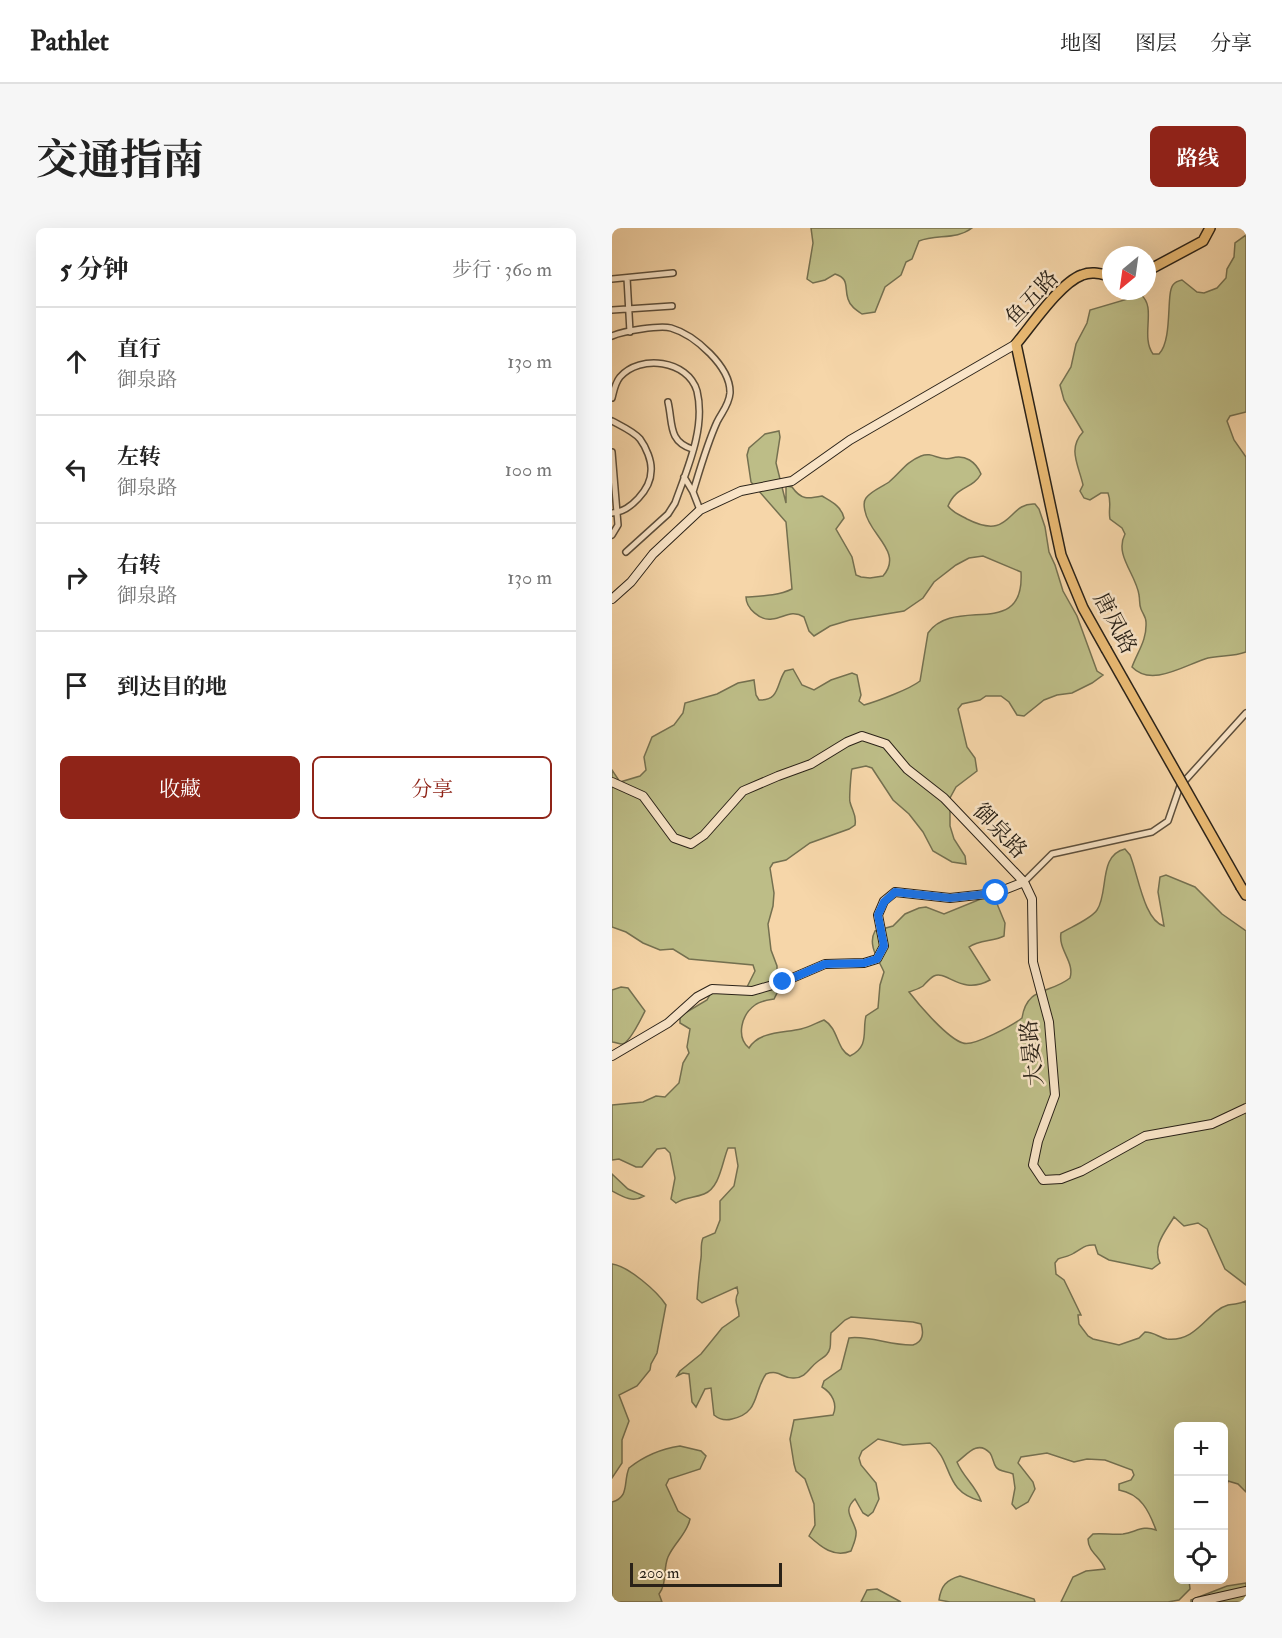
<!DOCTYPE html>
<html lang="zh">
<head>
<meta charset="utf-8">
<style>
  body { margin:0; font-family:"IM FELL Double Pica","Noto Serif SC",serif; background:#f6f6f6; color:#222 }
  .controls { position:absolute; right:18px; bottom:18px; display:grid; overflow:hidden; border-radius:9px; box-shadow:0 6px 24px #0002 }
  .controls button { width:54px; height:54px; display:grid; place-items:center; padding:0; border:0; border-bottom:2px solid #e0e0e0; background:#fff; color:#222; font:30px sans-serif }
  .compass { position:absolute; left:490px; top:18px; width:54px; height:54px; border-radius:50%; background:#fff; box-shadow:0 6px 24px #0002; rotate:209deg }
  .scale { position:absolute; left:18px; bottom:15px; width:152px; box-sizing:border-box; padding-left:6px; border:3px solid #2a2218; border-top:0; font-size:16px; line-height:21px; white-space:nowrap; color:#2a2218; -webkit-text-stroke:4px #f9e4c7; paint-order:stroke }
  .stop { position:absolute; width:18px; height:18px; margin:-14px; border:4px solid #1a73e8; border-radius:50%; background:#fff }
  .stop.end { background:#1a73e8; border-color:#fff; box-shadow:0 2px 6px #0008 }
  .list { margin:0; padding:0; list-style:none }
  h2 { display:flex; justify-content:space-between; align-items:center; height:78px; margin:0; padding:0 24px; font-size:26px }
  h2 small { font-size:20px; font-weight:400; color:#767676 }
  .list li { display:grid; grid-template-columns:39px 1fr auto; gap:18px; align-items:center; box-sizing:border-box; height:108px; padding:0 24px; border-top:2px solid #e0e0e0 }
  .list b { display:block; font-size:22px; white-space:nowrap }
  .list p { margin:0; font-size:20px; white-space:nowrap; color:#767676 }
  .list em { font-size:20px; font-style:normal; color:#767676 }
  .actions { display:flex; gap:12px; padding:18px 24px }
  .actions a { flex:1; padding:14px 0; border:2px solid #8f2418; border-radius:9px; text-align:center; font-size:21px; color:#8f2418 }
  .actions .main { background:#8f2418; color:#fff }
  .icon { flex:none; width:33px; height:33px; fill:none; stroke:currentColor; stroke-width:2; stroke-linecap:round; stroke-linejoin:round }
  .map { position:relative; flex:none; width:634px; height:1374px; overflow:hidden; border-radius:9px }
  header { display:flex; align-items:center; gap:36px; box-sizing:border-box; height:84px; padding:0 30px; background:#fff; border-bottom:2px solid #e0e0e0 }
  header strong { font-size:28px }
  nav { display:flex; gap:33px; margin-inline-start:auto; font-size:21px }
  .intro { display:flex; align-items:center; justify-content:space-between; box-sizing:border-box; height:144px; padding:0 36px }
  h1 { margin:0; font-size:42px }
  .button { padding:15px 27px; border-radius:9px; background:#8f2418; color:#fff; font-size:21px; font-weight:700 }
  main { display:flex; gap:36px; padding:0 36px }
  aside { flex:1; background:#fff; border-radius:9px; box-shadow:0 6px 24px #0002 }
  .map>svg:first-child { display:block }
</style>
</head>
<body>
<header>
<strong>Pathlet</strong>
<nav><a>地图</a><a>图层</a><a>分享</a></nav>
</header>
<div class="intro"><h1>交通指南</h1><a class="button">路线</a></div>
<main>
<aside>
<h2>5 分钟<small>步行 · 360 m</small></h2>
<ul class="list">
<li><svg class="icon" aria-label="ahead" viewBox="0 0 24 24"><path d="M12 20V5M6 11l6-6 6 6"/></svg><div><b>直行</b><p>御泉路</p></div><em>130 m</em></li>
<li><svg class="icon" aria-label="left" viewBox="0 0 24 24"><path d="M17 20v-9H6M10 6l-5 5 5 5"/></svg><div><b>左转</b><p>御泉路</p></div><em>100 m</em></li>
<li><svg class="icon" aria-label="right" viewBox="0 0 24 24"><path d="M7 20v-9h11M14 6l5 5-5 5"/></svg><div><b>右转</b><p>御泉路</p></div><em>130 m</em></li>
<li><svg class="icon" aria-label="arrive" viewBox="0 0 24 24"><path d="M6 21V4h12l-3 4 3 4H6"/></svg><div><b>到达目的地</b></div></li>
</ul>
<div class="actions"><a class="main">收藏</a><a>分享</a></div>
</aside>
<div class="map">
<svg width="634" height="1374" viewBox="0 0 634 1374">
  <rect width="100%" height="100%" fill="#f6d6a9"/>
  <filter id="stains"><feTurbulence type="fractalNoise" baseFrequency=".00333" numOctaves="4"/><feColorMatrix values="0 0 0 0 .2 0 0 0 0 .09 0 0 0 0 .02 0 0 0 .5 -.17"/></filter>
  <radialGradient id="worn" r=".72"><stop offset=".6" stop-color="#630" stop-opacity="0"/><stop offset="1" stop-color="#630" stop-opacity=".3"/></radialGradient>
  <path fill="#bdbd87" stroke="#747050" stroke-width="1.5" d="M199 0H360C345 12 324 6 307 13L300 31 294 34 289 47 273 59 263 84 250 86C244 82 238 78 236 71 232 59 238 51 223 46L213 52 201 55 195 51 201 15Z
    M634 7V184L618 188 615 193 622 212 634 229V424C621 429 609 427 596 430 574 436 540 460 520 439 526 423 535 412 534 394 534 389 531 386 529 381 527 376 528 372 527 367 524 346 502 327 513 306L510 300 498 291C496 281 500 275 496 265H489L478 272 472 270 468 263 471 257C467 238 455 221 471 204L452 172 448 157 459 139 464 116 475 95 478 82 529 67C545 79 528 108 541 126H547C558 115 556 83 558 67 559 58 561 54 570 52L585 64 592 65 605 60 614 50 615 41 622 29 623 15Z
    M167 203 168 209 164 235 174 275V258L180 259C189 272 196 271 210 268 220 274 229 278 232 290L224 301 240 329 244 347 249 349 258 350 271 348C292 324 257 307 253 283 252 279 251 274 254 270 259 263 270 259 277 254 289 244 294 234 309 228 321 223 327 234 340 230 353 226 364 234 369 246 360 262 345 257 336 278 341 285 348 287 355 291 400 314 395 274 423 276L427 281 433 299 437 324 443 337 451 363 465 388 485 443 491 447 480 455 460 465 445 467 432 472 412 488 405 487 397 474 389 468H374L368 472 350 476 346 481 355 519 363 530 365 543 344 559 338 570V598L342 611 353 628 354 636 340 634 321 623 311 604 297 586 281 572 260 540 254 538 240 541C239 543 237 572 238 574 240 583 245 587 243 597L237 601 198 615 174 632 161 635 158 640 162 665 161 678 156 696 159 722 165 738V765L162 771C156 772 148 773 143 777 129 787 124 809 137 820 147 803 172 805 189 801 197 799 204 795 212 792 227 801 224 821 238 828 258 819 250 802 254 788L266 780 268 757 272 744C267 732 255 717 263 703L281 698 293 686 307 680 314 679 332 686 381 666 393 695 392 708C381 714 368 711 357 719L378 752C349 768 335 742 322 748 318 750 314 755 311 758 307 761 302 762 297 764 307 777 336 811 351 815 361 819 401 797 410 790 415 758 438 766 458 750 463 734 446 722 449 705 459 699 479 691 485 682 497 665 486 627 513 621L518 627C526 646 532 693 552 698L546 664 548 649 554 647 583 659 610 686 634 703V1057L613 1041 595 1001 586 995 572 998 562 989C553 1004 540 1018 548 1035L540 1041 497 1032 486 1026 483 1017C473 1016 470 1021 462 1025 458 1028 451 1029 446 1031L443 1035 444 1046 452 1052 469 1087H466L467 1096 476 1108 481 1111 507 1117 527 1110 533 1104C543 1104 547 1110 555 1111 586 1114 595 1083 616 1077 623 1075 627 1077 634 1073V1264L626 1256 616 1253 612 1268V1198H566V1352H577L578 1361 567 1372 556 1374H449L461 1349 474 1343 493 1341C489 1329 476 1324 476 1311L481 1306C490 1305 502 1307 511 1306 524 1304 531 1297 544 1302 537 1283 529 1266 507 1262V1256L519 1252 522 1247 520 1242 493 1232 475 1231 462 1234 435 1225 409 1229 406 1235 421 1254 423 1261 416 1274 404 1281 400 1276 403 1260 401 1246C396 1243 387 1244 384 1239 381 1235 381 1229 378 1225 365 1211 354 1228 345 1234 351 1249 364 1258 369 1273 330 1263 342 1233 318 1215L291 1217 266 1211 250 1223 247 1230 249 1237 264 1255 267 1271 261 1284 256 1288 251 1285 243 1271C230 1283 241 1290 244 1303 245 1310 241 1317 239 1323 222 1330 209 1319 197 1308L203 1297 202 1276 193 1251 184 1243 182 1236 178 1211 182 1192 221 1187C226 1176 220 1165 210 1159L212 1153 229 1141 237 1110C255 1107 281 1118 301 1117 311 1114 312 1105 309 1096L301 1094 239 1089 233 1092 219 1105C218 1110 219 1116 218 1120 216 1128 211 1129 205 1134 197 1140 194 1150 182 1150 170 1151 168 1141 154 1146 141 1164 148 1185 120 1191 113 1193 108 1192 102 1187L99 1160 93 1161 84 1179 80 1174 77 1146 71 1145 65 1148 68 1143 89 1126 110 1100 127 1088C127 1078 121 1074 126 1065L125 1059 90 1075 85 1071C86 1057 87 1044 89 1030 90 1023 88 1017 91 1010L103 1005 108 992V973L122 958 126 938 123 920H116C110 934 108 960 92 966 82 970 73 969 64 975L59 971 63 950 58 925 53 920 45 921 30 939H24L7 931 0 932V877L31 874 44 868 53 869 67 855 71 835 77 825 75 819 78 801 68 795V788L95 772 101 761 129 762 135 759 143 743 141 737 77 731 61 721 48 722 31 715 14 704 0 699V542L8 554 28 548 34 542 32 529 40 509 62 497 71 485 73 475 105 466 126 455 142 452 144 467 147 472C168 473 164 456 173 443L181 441 190 457 202 462 219 452 240 445 245 447 249 467 247 473 252 477C266 473 298 461 308 453L316 405C343 367 413 413 409 344L371 328 357 330 344 337 322 354 311 370 292 383 238 392 218 398 202 408 197 403 192 389C179 381 172 390 160 391 148 393 134 380 134 369 149 368 166 368 180 361L174 294 139 254 135 227 137 220 153 206Z
    M9 759 16 760 33 783C30 789 17 816 10 816 7 816 3 814 0 814V762Z
    M0 946 16 961 32 968C21 975 11 969 0 963Z
    M0 1036C16 1038 45 1063 54 1077L45 1125 39 1136 38 1142 25 1158 7 1167 17 1193 10 1212V1235L0 1250Z
    M68 1218 89 1223 94 1228 88 1241 57 1251 54 1257 66 1283 78 1291C75 1306 62 1315 56 1329 51 1341 55 1356 47 1366L50 1374H0V1274C18 1269 11 1254 17 1240 32 1228 48 1221 68 1218Z
    M348 1348 422 1371 423 1374H338L327 1372C329 1358 334 1352 348 1348Z
    M634 1355V1374H579V1372L615 1358Z
    M265 1361 289 1374H249L255 1362Z"/>
  <g fill="none" stroke-linecap="round" stroke-linejoin="round">
    <defs>
      <path id="street" d="M15 50 18 104
        M0 51 61 45
        M0 82 60 78
        M0 108C11 103 48 97 59 100 83 107 119 139 118 165 117 177 110 184 105 194 95 216 88 241 81 264
        M0 170C2 162 3 155 8 149 28 126 76 132 85 163 94 200 75 241 63 275L56 286 14 324
        M56 174C61 196 56 213 80 221
        M0 193C9 198 21 203 28 211 34 219 40 233 39 243 39 261 18 284 0 285
        M0 224 6 297 0 307
        M72 249 81 264 88 282
        M412 654 440 626 540 604 556 593 568 558 634 485"/>
      <path id="secondary" d="M0 371 19 354 41 326 88 282 129 263 180 253 238 212 404 116
        M0 554 31 568 62 610 79 616 92 607 131 563 166 548 199 536 235 514 250 508 274 516 295 541 332 570 412 654 420 671 421 734 437 794 443 867 426 913 421 937 431 952 449 951 470 943 533 908 600 896 634 880
        M0 828 56 795 85 769 100 761 140 763 171 754 213 736 252 735 265 731 272 718 266 687 272 673 283 664 338 670 384 665 412 654
        M585 1374 634 1363"/>
      <path id="highway" d="M535 43 591 13 598 0
        M494 421 471 380 449 327 404 116C420 97 448 55 470 47 480 43 489 46 499 48
        M629 659 634 667"/>
    </defs>
    <use href="#street" stroke="#5d4f3c" stroke-width="8"/>
    <use href="#secondary" stroke="#2a2218" stroke-width="10"/>
    <use href="#highway" stroke="#2a2218" stroke-width="12"/>
    <use href="#street" stroke="#f9e4c7" stroke-width="5"/>
    <use href="#secondary" stroke="#f9e4c7" stroke-width="8"/>
    <use href="#highway" stroke="#ebbb74" stroke-width="9"/>
    <defs>
      <path id="highway-bridge" d="M494 421 629 659"/>
    </defs>
    <use href="#highway-bridge" stroke="#2a2218" stroke-width="12" stroke-linecap="butt"/>
    <use href="#highway-bridge" stroke="#ebbb74" stroke-width="9"/>
  </g>
  <g fill="none" stroke-linecap="round" stroke-linejoin="round">
    <path stroke="#1a73e8" stroke-width="8" d="M171 754 213 736 252 735 265 731 272 718 266 687 272 674 283 664 338 670 384 665"/>
  </g>
  <g text-anchor="middle" dominant-baseline="central" stroke-width="5" stroke-linejoin="round" paint-order="stroke">
    <g font-size="22" fill="#2a2218" stroke="#f9e4c7">
      <text transform="translate(420 70) rotate(-47)">鱼五路</text>
      <text transform="translate(503 395) rotate(62)">唐凤路</text>
      <text transform="translate(388 603) rotate(46)">御泉路</text>
      <text transform="translate(420 825) rotate(-96)">大晏路</text>
    </g>
  </g>
  <rect width="100%" height="100%" filter="url(#stains)"/>
  <rect width="100%" height="100%" fill="url(#worn)"/>
</svg>
<div class="controls">
<button>+</button>
<button>−</button>
<button><svg class="icon" aria-label="locate" viewBox="0 0 24 24"><circle cx="12" cy="12" r="6"/><path d="M12 2v4M12 18v4M2 12h4M18 12h4"/></svg></button>
</div>
<svg class="compass" viewBox="-18 -18 36 36"><path d="M0-13l5 13h-10z" fill="#e53935"/><path d="M0 13l5-13h-10z" fill="#767676"/></svg>
<div class="scale">200 m</div>
<div class="stop" style="left:384px;top:665px"></div>
<div class="stop end" style="left:171px;top:754px"></div>
</div>
</main>
</body>
</html>
